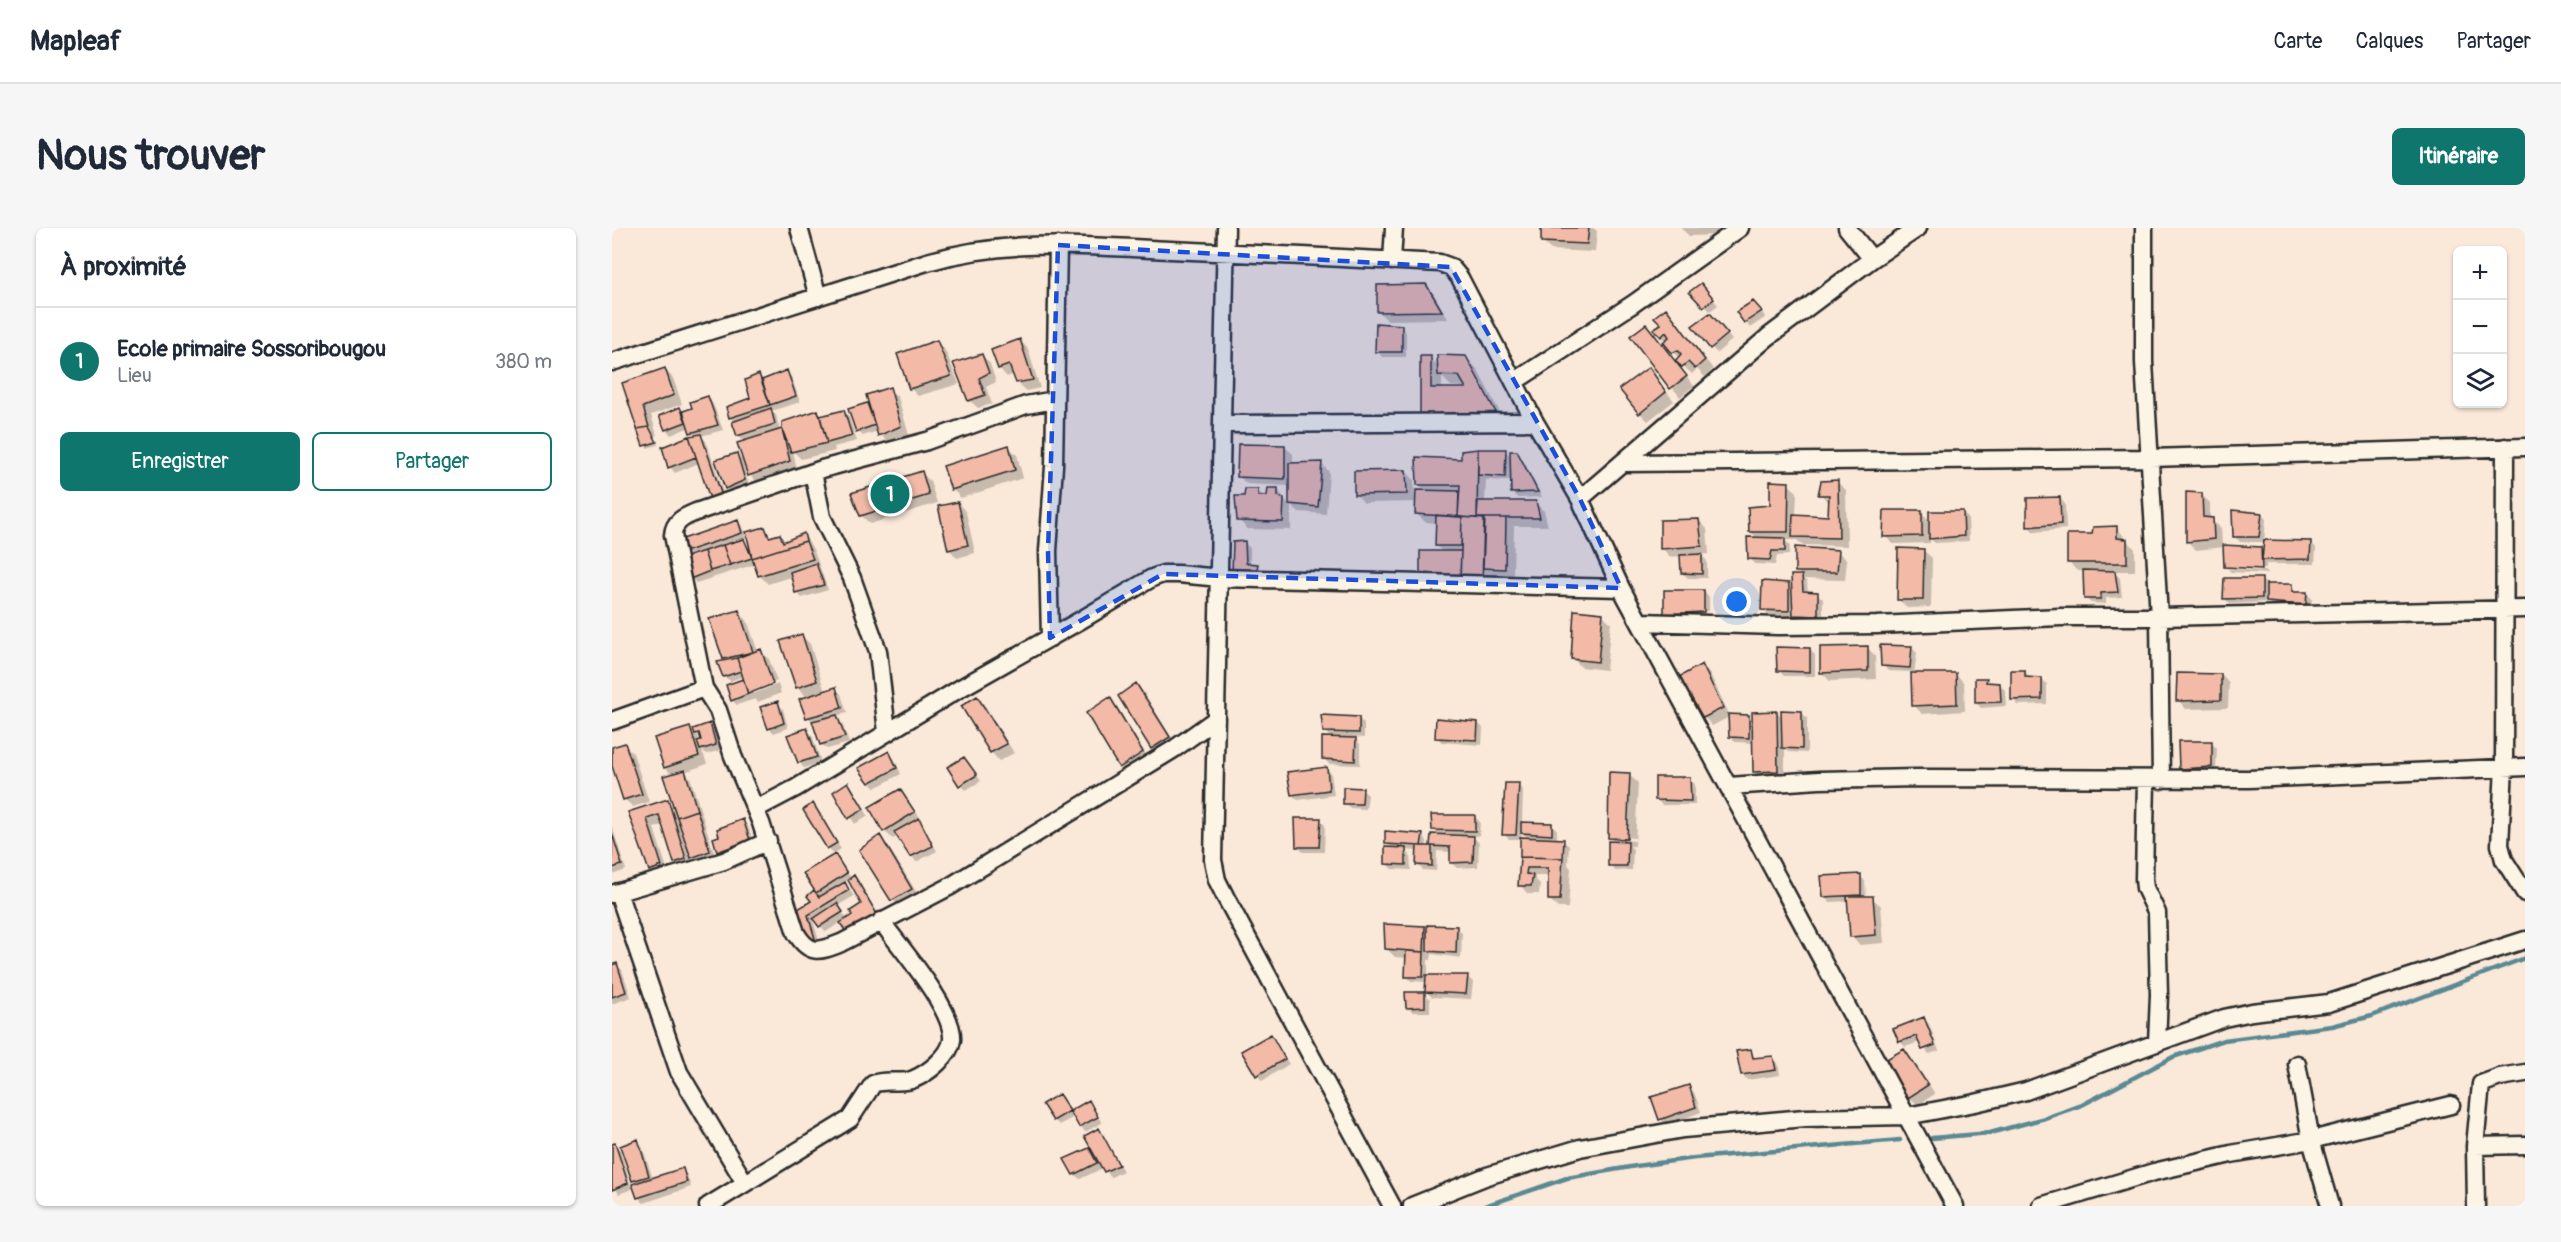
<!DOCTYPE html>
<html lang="fr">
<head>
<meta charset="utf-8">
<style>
  body { margin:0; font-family:Pangolin,sans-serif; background:#f6f6f7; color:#1f2937 }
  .controls { position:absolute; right:18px; top:18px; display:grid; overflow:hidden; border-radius:9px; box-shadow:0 2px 4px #0004 }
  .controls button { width:54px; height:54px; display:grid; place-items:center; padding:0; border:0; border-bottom:2px solid #e0e1e3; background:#fff; color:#1f2937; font:30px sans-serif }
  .you { position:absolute; left:1125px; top:374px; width:21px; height:21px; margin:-15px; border:4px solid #fff; border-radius:50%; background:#1a73e8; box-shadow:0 0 0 9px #1a73e833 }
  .badge { display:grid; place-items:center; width:39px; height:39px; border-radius:50%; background:#0f766e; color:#fff; font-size:20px; font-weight:700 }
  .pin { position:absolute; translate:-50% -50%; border:3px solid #fff; box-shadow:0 2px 6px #0006 }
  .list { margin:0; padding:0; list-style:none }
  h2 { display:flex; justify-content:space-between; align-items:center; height:78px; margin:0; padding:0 24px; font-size:26px }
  h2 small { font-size:20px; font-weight:400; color:#747a83 }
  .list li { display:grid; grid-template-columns:39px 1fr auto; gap:18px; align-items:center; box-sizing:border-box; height:108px; padding:0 24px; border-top:2px solid #e0e1e3 }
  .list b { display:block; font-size:22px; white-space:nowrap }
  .list p { margin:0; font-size:20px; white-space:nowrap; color:#747a83 }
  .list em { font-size:20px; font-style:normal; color:#747a83 }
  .actions { display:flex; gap:12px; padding:18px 24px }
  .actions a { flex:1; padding:14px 0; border:2px solid #0f766e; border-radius:9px; text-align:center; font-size:21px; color:#0f766e }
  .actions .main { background:#0f766e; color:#fff }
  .icon { flex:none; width:33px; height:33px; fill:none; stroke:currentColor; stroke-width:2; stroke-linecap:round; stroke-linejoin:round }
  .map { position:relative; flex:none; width:1913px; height:978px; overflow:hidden; border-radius:9px }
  header { display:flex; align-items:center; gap:36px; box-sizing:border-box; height:84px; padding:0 30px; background:#fff; border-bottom:2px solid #e0e1e3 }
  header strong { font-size:28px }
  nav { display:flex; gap:33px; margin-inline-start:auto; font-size:21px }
  .intro { display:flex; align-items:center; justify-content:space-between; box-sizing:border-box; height:144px; padding:0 36px }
  h1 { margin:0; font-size:42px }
  .button { padding:15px 27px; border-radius:9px; background:#0f766e; color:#fff; font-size:21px; font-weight:700 }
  main { display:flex; gap:36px; padding:0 36px }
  aside { flex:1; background:#fff; border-radius:9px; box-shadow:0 2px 4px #0004 }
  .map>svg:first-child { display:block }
</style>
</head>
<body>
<header>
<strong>Mapleaf</strong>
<nav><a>Carte</a><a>Calques</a><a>Partager</a></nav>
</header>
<div class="intro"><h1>Nous trouver</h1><a class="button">Itinéraire</a></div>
<main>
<aside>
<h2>À proximité<small></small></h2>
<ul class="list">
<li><span class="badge">1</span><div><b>Ecole primaire Sossoribougou</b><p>Lieu</p></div><em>380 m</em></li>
</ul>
<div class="actions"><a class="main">Enregistrer</a><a>Partager</a></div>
</aside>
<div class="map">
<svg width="1913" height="978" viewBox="0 0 1913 978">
  <rect width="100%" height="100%" fill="#fae9d9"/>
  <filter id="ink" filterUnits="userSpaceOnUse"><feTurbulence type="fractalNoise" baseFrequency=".0167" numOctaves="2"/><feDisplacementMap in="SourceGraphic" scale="12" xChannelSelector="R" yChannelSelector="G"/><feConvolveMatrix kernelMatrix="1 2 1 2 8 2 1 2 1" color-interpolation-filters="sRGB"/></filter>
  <g filter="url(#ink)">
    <path fill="#0003" fill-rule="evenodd" d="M931 0H981L985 3 983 24 939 22 930 14Z
      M1069 0H1108V7L1077 8Z
      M814 57 822 66 836 91 775 92 766 83Z
      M1094 62 1106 77 1098 83 1079 64Z
      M1146 80 1154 89 1138 100 1126 84Z
      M1054 82 1101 141 1093 149 1085 141 1080 146 1067 134 1065 136 1082 158 1068 169 1020 108 1064 134 1067 130 1044 102 1051 97Z
      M1103 92 1120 112 1105 125 1100 120Z
      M789 99 794 104V129H770L765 123Z
      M408 112 416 121 428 160 414 163 405 154 402 146 395 149 387 140Z
      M325 114 333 122 347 156 306 168 298 160Z
      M370 127 378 136 384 154 374 159 380 176 366 180 357 172Z
      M854 129 865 141 899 205 821 203 809 192 818 130 827 139ZM830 149 839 158 855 159 857 162 830 161Z
      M1037 141 1062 173 1036 193 1028 185Z
      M53 142 61 150 70 176 39 187 45 207H41L46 217 35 220 12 156Z
      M175 144 180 150 188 174 159 183 164 187 168 203 206 183 211 189 232 183 237 189 245 213 222 219 223 223 189 231 181 223 185 242 146 255 138 247 133 214 126 208 123 194 118 189 140 171 147 147 153 153Z
      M277 161 286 169 297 207 276 215 266 203 251 208 246 203 255 177 259 181Z
      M96 170 101 176 111 202 89 208 94 213 114 273 87 235 63 245 58 239 52 220 85 209 78 199 59 207 54 201 68 181 72 185 82 181Z
      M396 218 405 227 411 250 349 270 340 261Z
      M672 218 681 226V236L709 235 717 244 714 286 687 284 679 277V302L635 301 627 292 634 270 645 262 653 269 666 262 678 278 679 258 635 256 626 248Z
      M866 222 893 223 900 229 904 225 910 230 930 269 906 270 900 265V253L874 252 873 274 923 275 932 283 936 298H902L901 349 879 348 878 365H858L850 356 831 324 824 318 825 295 813 294 805 286V274L752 275 744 266 794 243 802 252 803 271H805L814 264 806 256 850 233 851 224Z
      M124 226 130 232 137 258 120 265 114 260Z
      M309 244 318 253 325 275 258 296 249 287Z
      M1225 254 1234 262 1235 318 1190 317 1185 312H1172L1178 317 1177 327 1165 328 1163 337 1143 336 1137 330 1146 311 1138 303 1176 256 1185 264 1184 288 1217 289 1218 275 1208 266Z
      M1590 267 1598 275V291L1609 300 1610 319 1649 320 1652 323 1653 314H1628L1622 308 1649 286 1654 291 1652 314H1699L1704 320 1703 336H1654V340L1616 338V341L1655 343V346L1619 344 1613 338V319L1584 322 1575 313Z
      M1448 270 1453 276 1454 301 1422 304 1417 299Z
      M346 275 354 284 363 325 345 330 337 321Z
      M1309 284 1318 293 1351 285 1356 290 1357 313 1323 315 1318 310V315L1281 316 1273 308Z
      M1087 292 1095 301 1097 326 1089 327 1095 333V350H1076L1070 345V328L1058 329 1050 320Z
      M126 293 131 299 134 310 130 311 139 321 153 301 159 310 168 308 174 314 192 306 202 323 216 362 190 370 185 365 181 348 156 356 148 348 144 336 84 355 79 350V329L73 323Z
      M1505 300 1523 321V343H1500L1508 350 1510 369 1494 370V376L1479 375 1473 370 1472 343H1465L1457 334 1481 308Z
      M633 315 638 320V337L645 338 650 343 627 349Z
      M1311 322 1320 330 1319 379 1295 380 1287 372Z
      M1226 324 1235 332 1233 352 1192 351 1195 354 1196 365 1205 366 1211 371V392H1188L1181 385V388L1156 387 1150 381 1176 356 1181 362V349H1190L1185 343Z
      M1649 351 1654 356 1680 358 1685 366 1695 365 1700 371 1699 382 1660 379 1656 374 1618 376 1613 371Z
      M1092 363 1097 369V383L1057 384V387L1097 386 1096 389 1059 390 1053 385Z
      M126 384 135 392 146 424 149 423 157 431 165 453 141 463V466L166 456 169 465 146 474 143 471 125 477 120 472 131 452 135 456 132 448 118 453 112 448 116 433 113 430Z
      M991 387 999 395 994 442 969 439 961 431Z
      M190 408 198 416 213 464 223 460 229 466 235 485 224 488 230 495 237 515 215 521 209 516 202 494 195 489 196 470 186 460 170 414Z
      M1255 419 1263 428 1264 451 1218 453 1210 445Z
      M1300 420 1305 425 1302 446H1344L1352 455 1353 483 1310 486 1302 477 1300 444 1276 443 1271 437Z
      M1197 421 1203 427V448H1172L1166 442Z
      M1090 438 1098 446 1118 488H1136L1141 494 1165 485 1171 491 1190 485 1195 490V525L1177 524 1173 521V551L1151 552 1142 543V515L1123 514 1118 509 1117 489 1100 498 1092 489Z
      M1413 443 1418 451H1429L1435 456V476L1406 477 1401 471Z
      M1609 447 1617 455 1616 480 1574 481 1566 472Z
      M1374 452 1378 456H1387L1393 462 1394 478 1369 480 1364 475Z
      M524 457 532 465 565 518 548 528 540 520Z
      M365 470 374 479 402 525 387 533 379 524Z
      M497 471 506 480 538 533 516 547 508 539Z
      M165 475 171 481 176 500 162 505 157 500Z
      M747 490 752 496V510L741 509 748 516V537L717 536 711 530 720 511 712 503Z
      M866 495 871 500 870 517 830 514 824 509Z
      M97 497 103 502 109 522 95 526 90 522 95 536 73 544 78 549 103 628 86 634 78 626 82 640 72 643 64 635 51 597 42 600 57 647 46 650 38 642 18 585 55 573 64 581 60 547 53 539 78 500 85 508 83 502ZM85 506 92 513 88 514Z
      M195 502 200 507 209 534 192 540 187 534Z
      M1599 515 1605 520 1604 544 1574 545 1568 540Z
      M12 517 21 525 37 574 21 579 12 571 0 533V521Z
      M277 525 282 530 289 546 263 560 258 554Z
      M357 536 369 553 354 562 349 557Z
      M714 540 719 545 722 567 686 572 680 567Z
      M1017 547 1026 555 1023 618H1018L1021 621 1020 642 1003 643 998 637 1003 615 997 609ZM1004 608 1023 610V613L1004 611Z
      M1077 551 1083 556V577H1050L1044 571Z
      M236 556 256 587 243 596 223 565Z
      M906 557 911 562 910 596H940L945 602V612L951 613 957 618 956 637 959 640 956 680H946L937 671 938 648H923V651L928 656 927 666H916L908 657 909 611H897L892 606ZM910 604 917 611H909Z
      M750 562 756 567 754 581 738 580 733 575Z
      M288 563 310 592 308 594 325 623 304 634 286 608 281 611 272 603Z
      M201 577 229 621 221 626 193 583Z
      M862 588 868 594 867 608 859 607 867 615 866 639 845 640 839 635V624L825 623 824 643 811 642 805 637 806 623 794 622 798 627 799 642 780 641 774 636 780 620 775 616 810 607 815 613 814 620H822L820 618 828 608 821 601Z
      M708 592 713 597 712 624H691L686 619Z
      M131 593 136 598 142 617 112 628 107 623Z
      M0 598 14 642 0 647Z
      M268 609 276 618 308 670 289 680 281 672Z
      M223 628 240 651 242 649 247 655 269 691 235 703 229 694 214 704 203 691 201 693 209 719 203 720 188 682 201 674 204 662ZM238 651 251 676 236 692 225 678 242 668 232 655Z
      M1248 648 1253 653 1254 670H1260L1269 678 1272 715 1248 717 1240 709 1237 673 1218 674 1213 669Z
      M812 700 817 704 845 700 850 705 849 730 820 726 819 732H816V748L855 749 861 754 859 771 820 769 814 764 815 754 799 753 794 748 795 730 783 729 774 720Z
      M5 737 10 742 19 769 0 776V738Z
      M812 766 818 771V784H801L795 779Z
      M1311 791 1317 796 1327 823 1317 826 1308 814 1293 819 1288 813Z
      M659 808 677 836 650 853 645 847Z
      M1292 822 1300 831 1323 866 1306 877 1297 869Z
      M1138 823 1144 831 1161 830 1166 835 1168 847 1135 852 1130 846Z
      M1076 859 1082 864 1089 884 1054 897 1049 891Z
      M447 868 456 880V885H461L477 874 490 895 473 904 462 889 447 897 442 892Z
      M486 902 511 943 499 949 491 940 468 951 462 946 476 922 486 932Z
      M25 913 30 918 41 951 70 941 75 947 79 959 32 975 27 970 22 957 25 956 22 952Z
      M3 917 8 922 20 961 7 966 0 955V918Z"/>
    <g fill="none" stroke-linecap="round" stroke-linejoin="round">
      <path stroke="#5a8993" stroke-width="4.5" d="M1320 910 1378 905 1433 890 1470 877 1561 829 1612 812 1720 798 1760 788 1913 730
        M873 978 955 950 1024 938 1083 930 1288 912"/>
    </g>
    <path fill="#f2baa7" stroke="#2b2b2b" stroke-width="1.5" d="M929 0H977L975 16 929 14Z
      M1089 55 1102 71 1091 79 1077 64Z
      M814 56 830 83 765 84V57Z
      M1141 73 1150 83 1132 95 1124 84Z
      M1054 80 1093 132 1083 141 1076 134 1070 139 1063 133 1069 126 1066 122 1060 125 1051 114 1057 109 1054 104 1049 109 1041 101 1049 96 1042 89Z
      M1098 85 1116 106 1098 121 1080 98Z
      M764 95 790 97V124H763Z
      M1034 96 1075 148 1058 161 1018 108Z
      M408 111 421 152 404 155 397 137 386 141 379 122Z
      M325 112 339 148 297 161 285 126Z
      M370 126 377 145 367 150 373 167 356 173 341 135Z
      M825 127 854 128 889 194 808 192V128H819V160H854L847 148 826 147Z
      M1037 139 1054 164 1027 186 1007 161Z
      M53 140 62 167 31 179 37 199 25 201 10 155Z
      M175 142 184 168 158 177 150 152Z
      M147 146 158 177 117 190 114 179 138 170 133 152Z
      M278 159 289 198 266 208 254 167Z
      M96 168 106 197 78 205 71 183 80 180 78 174Z
      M255 175 263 197 244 204 236 181Z
      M68 179 74 194 53 202 47 188Z
      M159 180 163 196 125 208 120 194Z
      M206 182 215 215 179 224 170 201V194Z
      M232 182 240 208 215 215 208 188Z
      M37 199 45 214 31 218 25 201Z
      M170 201 178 233 136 248 125 215Z
      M89 206 110 268 98 271 77 208Z
      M77 208 84 229 56 240 50 219Z
      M626 216 673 217V251L625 249Z
      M397 217 403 242 339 262 331 238Z
      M866 221 865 290 846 289 848 257H805L804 229 849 231V223Z
      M866 221H894L893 249 866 247Z
      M898 223H905L926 264 899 265Z
      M125 225 133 252 113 261 103 232Z
      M710 234 706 279 677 276V235Z
      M794 242 795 266 742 267V243Z
      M310 243 317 267 248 288 239 265Z
      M1226 252 1227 310 1180 309 1181 286 1216 288 1217 267H1206L1209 253Z
      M1158 253 1177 254 1176 304H1137L1136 279 1158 277Z
      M656 260H666V268L672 270 671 294 625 293 623 268H632L633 261H646V268H655Z
      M804 262 847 263 846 289 803 286Z
      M1574 264 1590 265 1591 289 1601 290 1602 311 1574 314Z
      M1448 269 1449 296 1415 299V270Z
      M866 273H924L928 290H865Z
      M346 274 356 317 336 322 326 278Z
      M1272 282H1310V308L1271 309Z
      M1620 282 1650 285 1647 309H1621Z
      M1317 283H1351L1352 308 1317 311Z
      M824 287 850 289 849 318H823Z
      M850 289 872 291 870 357H848Z
      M873 290H894L893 341 871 340Z
      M1087 291 1090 318 1048 321V292Z
      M126 292 130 305 72 324 68 312Z
      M1505 298V310L1515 311V335H1455V306H1480L1481 299Z
      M153 299 157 309 168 306 171 314 192 305 194 313 140 330 134 304Z
      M1135 309 1173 310V323H1160L1158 332 1136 331Z
      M132 311 140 330 118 337 111 317Z
      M1652 312 1699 313 1698 331 1650 332Z
      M194 313 201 331 146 348 140 330Z
      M633 313 634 335 646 336 644 346 620 344 621 314Z
      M111 317 118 337 98 343 92 323Z
      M1611 317 1649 319 1650 341 1612 339Z
      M1183 319 1227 322 1225 344H1183Z
      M1286 320 1312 321 1311 372H1285Z
      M92 323 98 343 78 351 71 330Z
      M808 323H849L848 348 808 347Z
      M1090 326V346L1069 345 1068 327Z
      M204 335 212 357 183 365 178 344Z
      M1471 342 1503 343 1506 364 1489 365V371H1472Z
      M1179 347H1190L1191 363 1206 364V388L1181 387Z
      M1612 350H1650V370L1611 371Z
      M1150 353 1177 355V383L1149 382Z
      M1654 356H1680V364H1695L1694 377 1654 374Z
      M1052 362H1092V384L1052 386Z
      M127 382 141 424 111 431 97 391Z
      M962 382 991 385 986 434 959 431Z
      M190 406 205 453 184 460 168 413Z
      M1268 417 1300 418 1298 440 1269 438Z
      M1256 418V443L1208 445V419Z
      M1164 419 1198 420V444L1165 443Z
      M149 421 161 456 136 466 125 430Z
      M125 430 129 443 111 449 105 434Z
      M1090 436 1111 480 1091 490 1067 449Z
      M1399 442H1413V449L1430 450V471L1399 472Z
      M1299 445H1344L1345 476 1300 478Z
      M1565 445 1609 446V472L1564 473Z
      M1363 450H1375L1374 454 1388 455 1389 474 1363 475Z
      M131 451 136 466 119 473 114 457Z
      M524 455 558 509 539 521 506 468Z
      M224 459 230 480 194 490 187 471Z
      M365 468 395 516 378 525 349 478Z
      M498 469 531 524 507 540 474 485Z
      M166 473 172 495 156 501 148 479Z
      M1169 482 1190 483V521L1170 520Z
      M1165 483 1166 543 1141 544 1140 484Z
      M1116 486 1137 487V510L1117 509Z
      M225 487 233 509 208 517 200 493Z
      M709 487 747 489V505L711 504Z
      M824 490 866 494 865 512 823 510Z
      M98 495 104 517 88 522 85 513 89 512 87 505 83 506 81 501Z
      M78 499 87 528 52 540 42 510Z
      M195 500 205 529 186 535 175 507Z
      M710 509 744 510 743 533 710 531Z
      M1566 513H1600V539L1567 541Z
      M13 515 30 566 11 572 0 538V519Z
      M277 523 285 540 257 555 246 540Z
      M352 529 365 547 347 558 335 539Z
      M715 539 717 562 679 567 675 544Z
      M73 542 85 582 65 589 51 548Z
      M997 544 1018 545 1015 611 996 610Z
      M1043 549H1078L1079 573 1043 572Z
      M236 554 252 581 236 591 221 564Z
      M893 555H907L904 607H890Z
      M731 559 751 560 750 576H731Z
      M288 561 303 584 271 604 257 579Z
      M56 571 74 631 62 635 47 587 35 591 50 638 37 643 16 584Z
      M201 575 225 615 215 621 191 582Z
      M85 582 98 623 79 630 65 589Z
      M819 587H863V603L820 602Z
      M307 590 321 618 298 629 282 604Z
      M683 590H709L707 619H684Z
      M131 591 138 612 105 624 101 610 107 608 105 601Z
      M909 594 940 595V607L909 605Z
      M773 603 811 606 809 618 773 616Z
      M0 605 10 637 0 640Z
      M819 606 862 608 861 634 838 635V619L818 618Z
      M268 607 300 661 279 673 247 622Z
      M908 609 952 611 951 630 908 629Z
      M996 613 1016 614 1015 638H996Z
      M805 618H820V638L804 637Z
      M773 619 794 620V637L773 636Z
      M223 626 235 645 204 665 191 645Z
      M908 629 951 630 948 672H936V640H915L914 646 921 647 919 658H906Z
      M1249 646V667L1211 669 1209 648Z
      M242 647 265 686 234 704 228 695 240 687 238 683 249 676 236 652Z
      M233 654 237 662 196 687 204 714 196 716 186 681 199 673 195 668 202 662 207 669Z
      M1235 668H1261L1264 707 1238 709Z
      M225 675 231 684 207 699 201 691Z
      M772 696 813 698 812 724 773 721Z
      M815 697 845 698 844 725 815 723Z
      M794 723 812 724 811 749H793Z
      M5 735 14 764 0 769V737Z
      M814 747H856L854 766 813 764Z
      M793 764H813V779L794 780Z
      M1312 789 1323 817 1310 822 1304 808 1287 814 1281 801Z
      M659 806 673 831 644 848 629 823Z
      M1139 821 1141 830 1161 828 1164 842 1129 847 1124 823Z
      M1292 821 1316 857 1296 870 1273 832Z
      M1077 857 1084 879 1047 892 1039 869Z
      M447 866 458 883 441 893 430 876Z
      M477 872 486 889 467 899 458 883Z
      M487 900 507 937 492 944 472 908Z
      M26 911 37 948 20 953 8 918Z
      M3 915 16 955 0 962V916Z
      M477 920 485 935 461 947 452 931Z
      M71 940 75 954 25 970 20 956Z"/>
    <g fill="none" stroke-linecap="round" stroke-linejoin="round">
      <defs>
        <path id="minor" d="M187 0 206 69
          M614 0 601 632 605 652 614 670 780 978
          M1235 0 1260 31
          M1532 0V134L1547 389 1549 552
          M780 33 782 0
          M0 134 315 34C397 10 475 18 559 22 649 26 738 30 828 35L839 39 848 50 923 194 968 271 1009 360 1343 978
          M902 154 1021 76 1128 0
          M443 172 414 177 315 213 210 241 84 284C72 289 62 293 61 307L92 460 106 482 121 528 149 595 184 705C197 727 207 724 229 715L337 659 562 521 604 491
          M610 196 923 194
          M1893 219 1892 539 1888 617 1892 632 1913 665
          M1012 235 1538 230 1913 219
          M201 244 210 289 240 350 266 423 275 504
          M968 271 1156 109 1260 31 1306 0
          M1028 394 1166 398 1265 397 1449 389H1547L1913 381
          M438 410 436 323 442 238 446 17
          M0 493 92 460
          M1534 552 1532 651 1533 660 1545 685 1547 767 1545 815
          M1117 558 1207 552 1305 550 1637 551 1913 539
          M144 581 184 560 347 461 469 392 540 350 551 346H566L608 350 1009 360
          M6 664 67 844 133 955
          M0 666 112 633 156 613
          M1685 836 1699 912 1718 978
          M1863 918 1913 917
          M96 978 238 891 261 856C274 850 289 857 302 851 316 845 338 828 340 812 343 782 287 718 269 693
          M800 978 875 948 968 920 1071 901 1193 890 1295 888 1363 875 1414 863 1612 790 1640 784 1717 775 1913 712
          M1429 978 1542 944 1619 926 1699 912 1839 877
          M1864 978 1863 918 1869 856 1888 849 1913 845"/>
      </defs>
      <use href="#minor" stroke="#2b2b2b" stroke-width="21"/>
      <use href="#minor" stroke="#fcf5e5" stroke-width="16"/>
    </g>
  </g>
  <path fill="#1d4ed8" fill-opacity="0.2" stroke="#1d4ed8" stroke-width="4.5" stroke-dasharray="12 8" stroke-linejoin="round" d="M446 17 839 39 968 271 1009 360 551 346 438 410 436 323Z"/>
</svg>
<div class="controls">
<button>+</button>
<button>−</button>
<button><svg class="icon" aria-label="layers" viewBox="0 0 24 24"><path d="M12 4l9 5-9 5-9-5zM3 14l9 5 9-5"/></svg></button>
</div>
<div class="you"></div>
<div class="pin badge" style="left:278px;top:266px">1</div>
</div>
</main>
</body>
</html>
